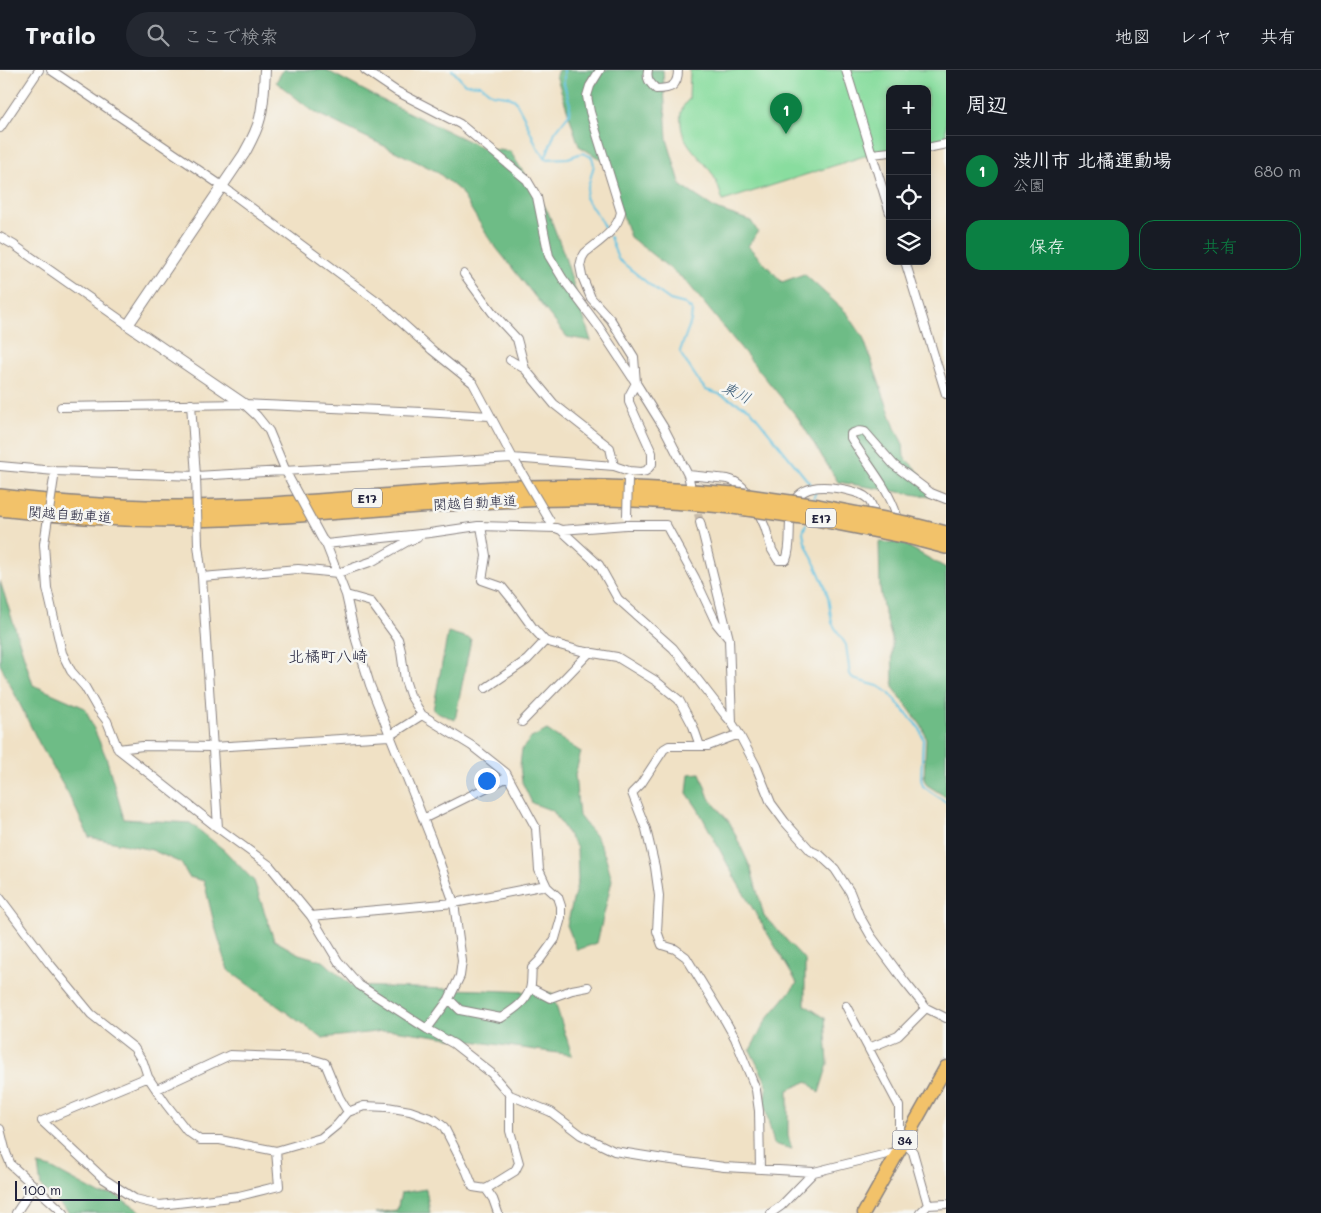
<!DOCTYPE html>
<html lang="ja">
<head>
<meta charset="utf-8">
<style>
  body { margin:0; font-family:Mali,"Klee One",sans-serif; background:#242831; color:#f1f3f6 }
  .controls { position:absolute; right:15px; top:15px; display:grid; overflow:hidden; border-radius:10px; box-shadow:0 2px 8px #0003 }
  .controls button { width:45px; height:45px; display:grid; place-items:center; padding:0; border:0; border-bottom:1px solid #363941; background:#171b24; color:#f1f3f6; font:25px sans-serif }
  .scale { position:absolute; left:15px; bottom:12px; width:105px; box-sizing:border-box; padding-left:5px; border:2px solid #22223b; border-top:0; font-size:14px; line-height:18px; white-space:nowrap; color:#22223b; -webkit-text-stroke:4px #f6f6f2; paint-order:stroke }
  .you { position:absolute; left:486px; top:710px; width:18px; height:18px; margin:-12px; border:4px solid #fff; border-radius:50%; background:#1a73e8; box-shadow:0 0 0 8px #1a73e833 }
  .badge { display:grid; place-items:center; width:32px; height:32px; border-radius:50%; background:#0b8043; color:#fff; font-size:16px; font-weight:700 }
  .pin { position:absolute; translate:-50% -41px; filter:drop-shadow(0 1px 2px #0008) }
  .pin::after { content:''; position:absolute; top:26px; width:18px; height:15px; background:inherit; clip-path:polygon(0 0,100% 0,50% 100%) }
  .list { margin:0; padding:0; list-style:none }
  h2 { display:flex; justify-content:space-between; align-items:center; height:65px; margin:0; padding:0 20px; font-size:21px }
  h2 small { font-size:16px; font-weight:400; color:#9ea1a6 }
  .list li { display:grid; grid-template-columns:32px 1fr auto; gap:15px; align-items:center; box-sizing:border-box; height:70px; padding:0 20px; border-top:1px solid #363941 }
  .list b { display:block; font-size:19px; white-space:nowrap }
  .list p { margin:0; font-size:16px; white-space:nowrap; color:#9ea1a6 }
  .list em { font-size:16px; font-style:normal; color:#9ea1a6 }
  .actions { display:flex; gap:10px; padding:15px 20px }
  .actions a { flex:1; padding:11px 0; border:1px solid #0b8043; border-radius:15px; text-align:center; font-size:18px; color:#0b8043 }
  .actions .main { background:#0b8043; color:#fff }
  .icon { flex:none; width:28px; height:28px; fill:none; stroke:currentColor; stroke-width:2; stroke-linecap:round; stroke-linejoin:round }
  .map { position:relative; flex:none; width:946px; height:1143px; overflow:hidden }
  header { display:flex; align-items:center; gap:30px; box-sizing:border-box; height:70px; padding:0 25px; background:#171b24; border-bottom:1px solid #363941 }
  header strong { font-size:24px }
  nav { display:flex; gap:28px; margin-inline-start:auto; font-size:18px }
  .search { width:350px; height:45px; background:#242831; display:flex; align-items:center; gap:12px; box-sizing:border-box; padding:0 18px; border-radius:28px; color:#9ea1a6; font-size:19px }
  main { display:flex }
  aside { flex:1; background:#171b24 }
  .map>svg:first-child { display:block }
</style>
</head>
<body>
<header>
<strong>Trailo</strong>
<div class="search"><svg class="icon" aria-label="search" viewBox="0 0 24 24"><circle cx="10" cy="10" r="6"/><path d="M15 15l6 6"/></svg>ここで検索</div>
<nav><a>地図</a><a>レイヤ</a><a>共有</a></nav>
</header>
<main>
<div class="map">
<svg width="946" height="1143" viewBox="0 0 946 1143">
  <rect width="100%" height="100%" fill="#f6f6f2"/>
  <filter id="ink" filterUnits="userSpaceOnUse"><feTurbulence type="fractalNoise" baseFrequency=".02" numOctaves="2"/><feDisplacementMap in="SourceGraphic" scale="10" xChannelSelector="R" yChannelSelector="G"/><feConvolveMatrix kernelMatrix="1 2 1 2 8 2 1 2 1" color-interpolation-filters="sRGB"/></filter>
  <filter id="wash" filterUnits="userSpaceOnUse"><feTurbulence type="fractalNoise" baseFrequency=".0096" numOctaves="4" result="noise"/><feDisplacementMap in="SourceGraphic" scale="20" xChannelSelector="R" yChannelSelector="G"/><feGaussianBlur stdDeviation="1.12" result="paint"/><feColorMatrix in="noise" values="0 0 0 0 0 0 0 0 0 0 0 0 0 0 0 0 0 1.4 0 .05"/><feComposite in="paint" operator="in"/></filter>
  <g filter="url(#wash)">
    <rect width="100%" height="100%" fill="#f0e1c5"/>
    <path fill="#89dd9f" stroke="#56806d" d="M690 0H946V72L927 76V19H890V81L874 83 723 131C720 123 718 113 713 105 703 88 682 75 681 54 680 41 681 38 689 29Z"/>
    <path fill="#6ebc86" stroke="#486f60" d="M283 0H326L382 30 485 79 510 81 548 142 564 184 591 271 567 267 490 170 460 121 436 101 314 42 276 12Z
      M558 0H663L667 69 681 116 716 139 751 151 758 162 748 176 782 212 804 204 847 243 863 267 895 358 903 374 904 387 921 404 930 427 838 412 798 348 686 211 630 167 604 91 579 76 556 5Z
      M879 472 902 473 946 498V727L927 715 924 709 926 669 923 658 893 617 892 569 883 537 880 518Z
      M0 511 33 615 85 638 106 687 124 749 190 753 224 780 254 811 274 870 299 884 323 891 352 916 483 920 552 923 572 985 393 960 322 968 228 900 214 853 204 811 189 807 181 793 152 780 89 767 71 729 39 673 0 594Z
      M448 562 471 569 455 650 433 640Z
      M547 660 581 682 575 705 579 746 597 768 606 788 612 810 597 873 577 880 567 855 578 810 577 778 553 741 532 733 522 712 520 695 522 679 531 668Z
      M700 703 709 728 730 753 751 799 764 846 805 890V935L825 948 828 994 819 1023 808 1011 788 1020V1066L792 1079 774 1074 764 1033 767 1014 750 980 767 949 797 913 737 812 698 739 687 723 689 704Z
      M38 1095 51 1098 101 1125 114 1124 143 1143H69L41 1117Z
      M426 1119 430 1143H375L397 1140 401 1123Z"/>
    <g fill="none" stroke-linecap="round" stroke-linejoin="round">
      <path stroke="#63c3e2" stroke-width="2" d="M452 0 465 14 481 15 492 24 507 26 515 30 524 47 538 79 543 84 545 89
        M545 89 568 88 582 83 592 87 594 95 585 128 599 147 606 161
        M545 89 555 62 569 44 570 34 564 14V0
        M610 167 618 189 656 220 670 230 685 234 692 240 691 251 680 281 682 286 701 314 706 320 719 324 750 339 811 415
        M813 430 816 420
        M806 454 803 462 805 472 824 514 828 527 832 553 846 575 850 604 853 609 878 616 888 622 920 659 923 669 921 709 923 716 931 722 946 732"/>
    </g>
  </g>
  <g filter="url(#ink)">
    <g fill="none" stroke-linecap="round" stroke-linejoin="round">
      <path stroke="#c7bba9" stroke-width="8" stroke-dasharray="8 4" stroke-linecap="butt" d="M695 432 700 452"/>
      <defs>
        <path id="minor" d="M51 0 222 116 381 234 432 280 473 313 515 392
          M365 0 396 21 460 54 527 110 537 127 549 186 563 209 599 257 636 313 664 358 688 405 690 413
          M648 0C646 9 650 13 656 19 671 19 678 16 678 0
          M846 0 890 143
          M0 58 39 0
          M927 78 946 74
          M872 84 890 82
          M0 167 14 175 128 255
          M905 191 946 324
          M464 204 492 242 517 269 525 299
          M510 290 525 299 554 334 610 378 614 396
          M191 334 196 406
          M244 334 257 346 269 361 287 404
          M61 337 244 334 423 342 490 346
          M0 396 55 401 196 406 512 388 614 396 629 401 641 402 646 401 652 394V383L629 332V326L636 313 634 287 611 250 591 228 582 206 580 196 582 188 585 183C598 172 618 160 621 142L590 42 587 26 590 16 600 0
          M688 405 728 409C739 412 744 418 751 427
          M757 439 765 457 772 480 778 490H786C791 478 789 465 790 453 790 449 789 444 790 441 797 413 824 415 847 420 869 425 871 429 876 449
          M700 452 729 569 732 653
          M894 453 897 446C888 417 867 394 851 368V364C856 362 859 360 865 362L894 395 931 423 946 429
          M481 456 486 486 482 510 502 517 515 533 533 558 545 571 581 581 617 587 656 611 679 630 693 656 700 676
          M561 460 626 455H666L695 508 716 553 729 569
          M323 470 326 474 346 525 371 532 398 569 401 581 405 610 410 625 422 645 472 676 506 703 536 758 539 800 547 817 558 827 561 836V848L555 869 539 891 532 898C531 905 532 913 530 919 525 933 513 940 501 948L460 940 449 929
          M44 474 47 518 62 583 71 601 85 617 97 638 107 651 118 679 218 758 269 795 311 846 338 891 359 915 427 959 454 974 491 1003 510 1025 551 1042 581 1065 614 1081 664 1089 724 1097 814 1102
          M326 474 430 463 478 456 556 458 561 460 599 495 618 529 673 578 726 646 732 653 739 664 756 696 771 733 785 752 811 781 820 785 835 799 850 822 859 845 871 866 905 912 926 938 946 948
          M198 475 202 507 218 758
          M202 507 298 499 338 503 373 491 408 471 417 468
          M346 525 356 570 370 615 432 771 454 833 462 891 460 906 449 929 427 959
          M486 618 527 590 545 571
          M522 652 590 582
          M739 664 708 676H669L664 679 641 714 632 723 646 759 655 797 659 826 657 861 662 875 675 879 686 887 726 952 735 968 756 1020 759 1041 760 1099
          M118 679 143 676 213 677 389 666 422 645
          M423 749 508 707
          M0 828 49 893 91 944 134 978 143 992 148 1007 166 1034 187 1061 200 1070H220L276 1081 321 1068 337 1055 348 1042 364 1036 387 1037 410 1041 435 1050 444 1057 467 1102 473 1117 486 1119 493 1129 498 1143
          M311 846 454 833 541 816 547 817
          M531 918 550 928 572 920 588 917
          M869 978 898 966 926 938
          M148 1007 42 1051 104 1109 135 1129 160 1135 239 1126 279 1116 276 1081
          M157 1019 230 985 308 988 325 993 339 1027 348 1042
          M0 1059 6 1083 11 1095 64 1143
          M904 1072 913 1082 928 1135 920 1143
          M486 1119 515 1101 519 1093 510 1061V1025
          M928 1135 946 1134
          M16 1143 34 1116
          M771 1143 781 1136 814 1102 899 1081 896 1075 899 1059V1036L846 936"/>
        <path id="tertiary" d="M244 334 128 255 244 84C250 73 257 61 260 48 264 32 264 16 265 0"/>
        <path id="primary" d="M864 1143 946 997"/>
        <path id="motorway" d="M0 427C59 434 118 439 178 438 293 438 407 422 522 418 593 416 663 419 734 425
          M0 438C74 447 148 451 223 448 338 444 452 429 567 428 623 427 678 431 733 436
          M906 454 946 464
          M908 466 946 476"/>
      </defs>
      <use href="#minor" stroke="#898280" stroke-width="10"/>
      <use href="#tertiary" stroke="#898280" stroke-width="12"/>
      <use href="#primary" stroke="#898280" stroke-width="15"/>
      <use href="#motorway" stroke="#898280" stroke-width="18"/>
      <use href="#minor" stroke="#fff" stroke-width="8"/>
      <use href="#tertiary" stroke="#fff" stroke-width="10"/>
      <use href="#primary" stroke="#f2c26a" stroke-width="12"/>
      <use href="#motorway" stroke="#f2c26a" stroke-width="15"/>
      <defs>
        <path id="minor-bridge" d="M516 393 550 451
          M196 406 198 475
          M289 408 322 469
          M627 446 628 409
          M44 474 54 408"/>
        <path id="motorway-bridge" d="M734 425 818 437 906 454
          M733 436 816 448 908 466"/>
      </defs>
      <use href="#minor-bridge" stroke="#898280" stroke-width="10" stroke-linecap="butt"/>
      <use href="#motorway-bridge" stroke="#898280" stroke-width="18" stroke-linecap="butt"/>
      <use href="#minor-bridge" stroke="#fff" stroke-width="8"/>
      <use href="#motorway-bridge" stroke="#f2c26a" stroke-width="15"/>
    </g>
  </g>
  <g text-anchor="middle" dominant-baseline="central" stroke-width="5" stroke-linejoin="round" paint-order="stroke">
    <g fill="#f6f6f2" stroke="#626272" stroke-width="1">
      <rect x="352" y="418.5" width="30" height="19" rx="4"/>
      <rect x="806" y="438.5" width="30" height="19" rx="4"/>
      <rect x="892.5" y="1060.5" width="25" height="19" rx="4"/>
    </g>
    <g font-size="12" font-weight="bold" fill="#22223b">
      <text x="367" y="428">E17</text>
      <text x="821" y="448">E17</text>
      <text x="905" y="1070">34</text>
    </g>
    <g font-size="14" fill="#22223b" stroke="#f6f6f2">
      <text transform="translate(475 432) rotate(-3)">関越自動車道</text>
      <text transform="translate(70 444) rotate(4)">関越自動車道</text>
    </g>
    <g font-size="15" font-style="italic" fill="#395a75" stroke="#f6f6f2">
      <text transform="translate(737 322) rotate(26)">東川</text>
    </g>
    <g font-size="16" fill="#22223b" stroke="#f6f6f2">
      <text x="328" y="585">北橘町八崎</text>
    </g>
  </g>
</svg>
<div class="controls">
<button>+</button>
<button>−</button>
<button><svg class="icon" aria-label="locate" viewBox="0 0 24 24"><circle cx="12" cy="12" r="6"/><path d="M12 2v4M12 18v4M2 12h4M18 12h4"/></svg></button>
<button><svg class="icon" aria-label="layers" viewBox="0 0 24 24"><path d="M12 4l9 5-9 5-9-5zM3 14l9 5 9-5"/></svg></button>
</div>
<div class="scale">100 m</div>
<div class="you"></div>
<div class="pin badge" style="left:786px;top:64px">1</div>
</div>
<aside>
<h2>周辺<small></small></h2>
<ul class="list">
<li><span class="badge">1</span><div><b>渋川市 北橘運動場</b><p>公園</p></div><em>680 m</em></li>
</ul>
<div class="actions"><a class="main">保存</a><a>共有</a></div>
</aside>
</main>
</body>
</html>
